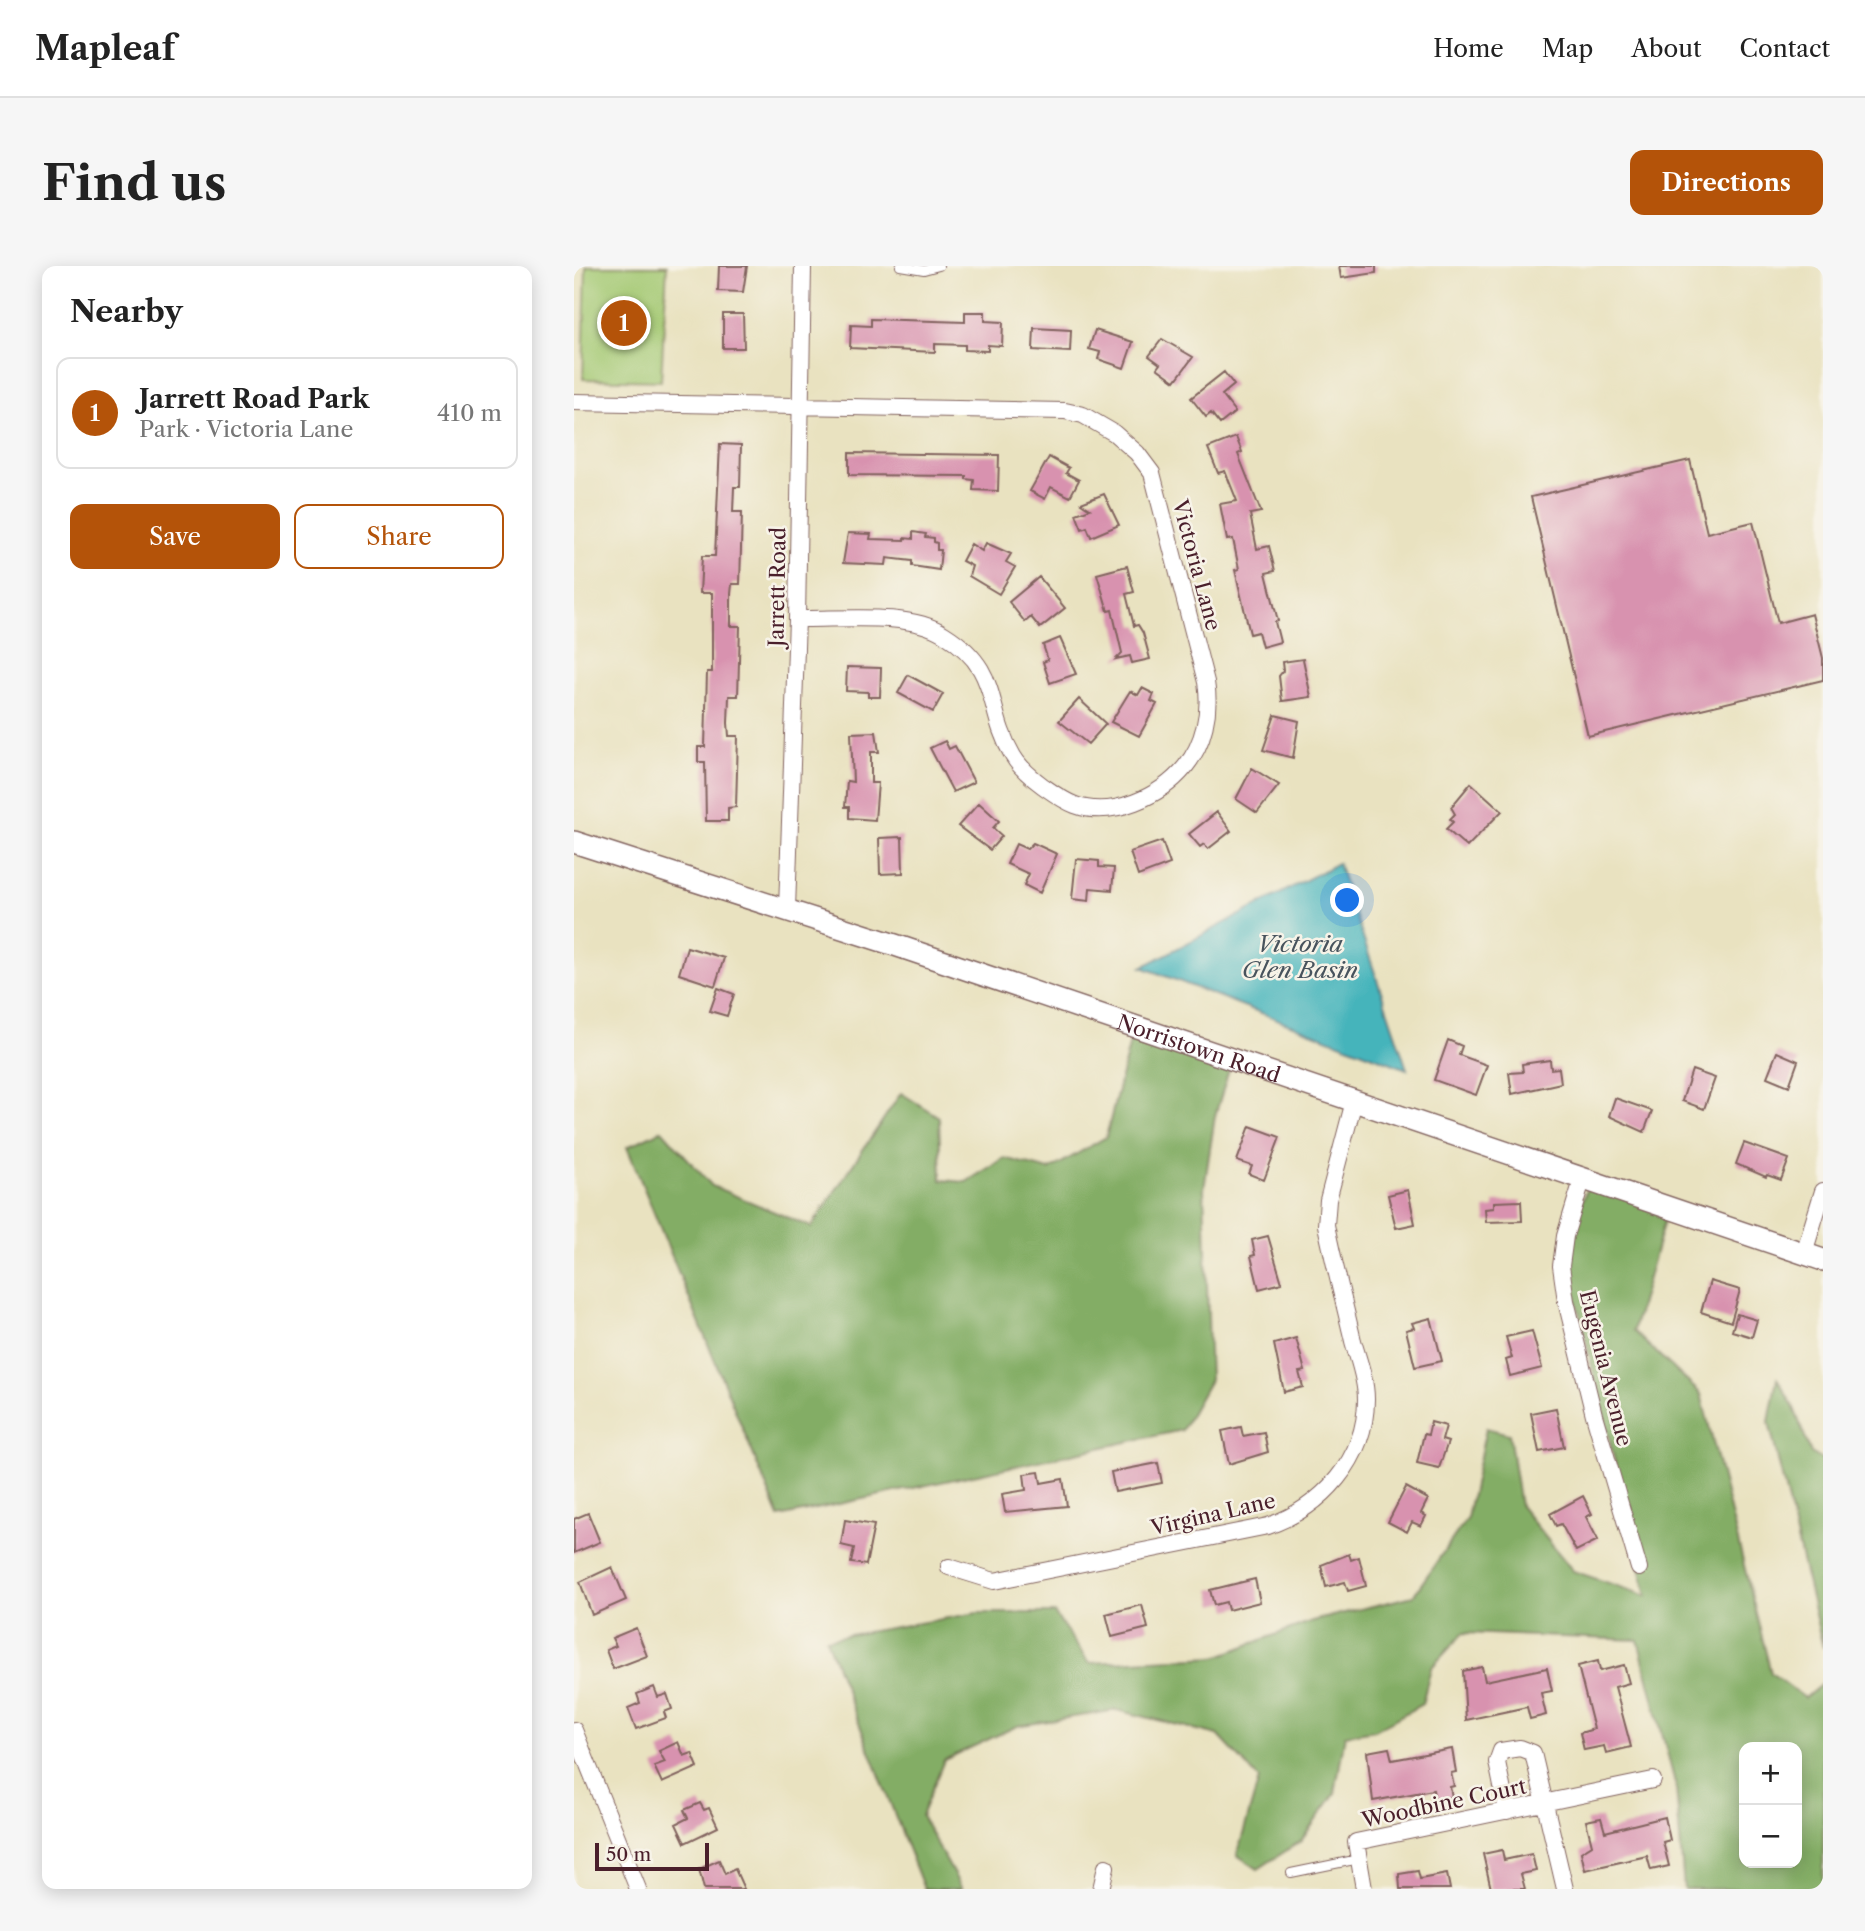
<!DOCTYPE html>
<html lang="en">
<head>
<meta charset="utf-8">
<style>
  body { margin:0; font-family:"Libre Caslon Text",serif; background:#f6f6f6; color:#222 }
  .controls { position:absolute; right:21px; bottom:21px; display:grid; overflow:hidden; border-radius:14px; box-shadow:0 4px 18px #0003 }
  .controls button { width:63px; height:63px; display:grid; place-items:center; padding:0; border:0; border-bottom:2px solid #e0e0e0; background:#fff; color:#222; font:35px sans-serif }
  .scale { position:absolute; left:21px; bottom:18px; width:114px; box-sizing:border-box; padding-left:7px; border:4px solid #4a1f2b; border-top:0; font-size:19px; line-height:24px; white-space:nowrap; color:#4a1f2b; -webkit-text-stroke:5px #f7f3e8; paint-order:stroke }
  .you { position:absolute; left:774px; top:635px; width:24px; height:24px; margin:-18px; border:5px solid #fff; border-radius:50%; background:#1a73e8; box-shadow:0 0 0 10px #1a73e833 }
  .badge { display:grid; place-items:center; width:46px; height:46px; border-radius:50%; background:#b45309; color:#fff; font-size:23px; font-weight:700 }
  .pin { position:absolute; translate:-50% -50%; border:4px solid #fff; box-shadow:0 2px 7px #0006 }
  .list { margin:0; padding:0; list-style:none }
  h2 { display:flex; justify-content:space-between; align-items:center; height:91px; margin:0; padding:0 28px; font-size:30px }
  h2 small { font-size:23px; font-weight:400; color:#767676 }
  .list li { display:grid; grid-template-columns:46px 1fr auto; gap:21px; align-items:center; box-sizing:border-box; height:112px; margin:0 14px 14px; padding:0 14px; border:2px solid #e0e0e0; border-radius:14px }
  .list b { display:block; font-size:26px; white-space:nowrap }
  .list p { margin:0; font-size:23px; white-space:nowrap; color:#767676 }
  .list em { font-size:23px; font-style:normal; color:#767676 }
  .actions { display:flex; gap:14px; padding:21px 28px }
  .actions a { flex:1; padding:16px 0; border:2px solid #b45309; border-radius:14px; text-align:center; font-size:24px; color:#b45309 }
  .actions .main { background:#b45309; color:#fff }
  .map { position:relative; flex:none; width:1249px; height:1623px; overflow:hidden; border-radius:14px }
  header { display:flex; align-items:center; gap:42px; box-sizing:border-box; height:98px; padding:0 35px; background:#fff; border-bottom:2px solid #e0e0e0 }
  header strong { font-size:33px }
  nav { display:flex; gap:38px; margin-inline-start:auto; font-size:24px }
  .intro { display:flex; align-items:center; justify-content:space-between; box-sizing:border-box; height:168px; padding:0 42px }
  h1 { margin:0; font-size:49px }
  .button { padding:18px 32px; border-radius:14px; background:#b45309; color:#fff; font-size:24px; font-weight:700 }
  main { display:flex; gap:42px; padding:0 42px }
  aside { flex:1; background:#fff; border-radius:14px; box-shadow:0 4px 18px #0003 }
  .map>svg:first-child { display:block }
</style>
</head>
<body>
<header>
<strong>Mapleaf</strong>
<nav><a>Home</a><a>Map</a><a>About</a><a>Contact</a></nav>
</header>
<div class="intro"><h1>Find us</h1><a class="button">Directions</a></div>
<main>
<aside>
<h2>Nearby<small></small></h2>
<ul class="list">
<li><span class="badge">1</span><div><b>Jarrett Road Park</b><p>Park · Victoria Lane</p></div><em>410 m</em></li>
</ul>
<div class="actions"><a class="main">Save</a><a>Share</a></div>
</aside>
<div class="map">
<svg width="1249" height="1623" viewBox="0 0 1249 1623">
  <rect width="100%" height="100%" fill="#f7f3e8"/>
  <filter id="ink" filterUnits="userSpaceOnUse"><feTurbulence type="fractalNoise" baseFrequency=".0143" numOctaves="2"/><feDisplacementMap in="SourceGraphic" scale="14" xChannelSelector="R" yChannelSelector="G"/><feConvolveMatrix kernelMatrix="1 2 1 2 8 2 1 2 1" color-interpolation-filters="sRGB"/></filter>
  <filter id="wash" filterUnits="userSpaceOnUse"><feTurbulence type="fractalNoise" baseFrequency=".00686" numOctaves="4" result="noise"/><feDisplacementMap in="SourceGraphic" scale="28" xChannelSelector="R" yChannelSelector="G"/><feGaussianBlur stdDeviation="1.57" result="paint"/><feColorMatrix in="noise" values="0 0 0 0 0 0 0 0 0 0 0 0 0 0 0 0 0 1.4 0 .05"/><feComposite in="paint" operator="in"/></filter>
  <g filter="url(#wash)">
    <rect width="100%" height="100%" fill="#e9e2c0"/>
    <path fill="#a4c973" stroke="#77744f" stroke-width="2" d="M12 0H93L87 115 9 113Z"/>
    <path fill="#83ad65" stroke="#666648" stroke-width="2" fill-rule="evenodd" d="M560 760 658 794 641 850 630 923 636 1114 608 1164 205 1251 53 881 88 864 138 920 237 961 327 827 365 851 367 914 392 916 430 892 475 904 532 871Z
      M1016 914 1094 941 1059 1065 1127 1128 1197 1407 1231 1432 1249 1417V1623H1110L1102 1521 1064 1374 889 1367 857 1402 848 1438 801 1464 771 1469 761 1527 727 1575 684 1603 663 1589 685 1513 644 1469 543 1444 443 1460 370 1494 347 1550 388 1623H350L252 1373 403 1347H480L515 1397 642 1391 738 1355 839 1330 893 1252 912 1162 935 1168 946 1240 999 1305 1073 1330 990 983ZM1170 1481H1223V1597H1170Z
      M1203 1112 1220 1142 1237 1187 1249 1194V1382L1195 1156Z"/>
    <path fill="#44b4bb" stroke="#476a73" stroke-width="2" d="M764 597 833 803 568 701Z"/>
    <g id="blocks">
      <path fill="#d892af" d="M145 0H173L169 26 144 25Z
        M765 0H802V7L767 12Z
        M391 46H411V55L429 56 428 80 414 79V85L391 84V79L361 78V86L276 82 277 59 297 60V53L391 56Z
        M149 48H169L170 82H149Z
        M460 62 497 64 496 86 459 84Z
        M521 64 559 76 550 102 524 93 526 86 515 83Z
        M588 73 619 91 601 115 583 102 586 98 575 90Z
        M650 106 660 119 648 129 661 146 646 158 637 147 632 151 617 132Z
        M662 171 668 186 664 188 687 246 676 248 683 283 695 280 701 305 692 307 704 355 701 356 706 376 688 381 684 366 676 368 661 304 665 303 659 273 653 274 646 238 663 235 651 205 644 207 634 182Z
        M146 178 167 179 166 221H160L159 246H168L166 318H158L157 328V360H166L164 430H155L154 457 155 470H164L162 541 154 542V555H132L131 496H124V481H131L133 406H138V327H126L128 290H141Z
        M275 187 425 189 424 225 399 224 400 214 392 213V210L275 209Z
        M475 191 495 202 492 207 505 214 496 231 477 221 471 233 456 225Z
        M1116 194 1133 267 1179 256 1204 357 1238 348 1249 392V414L1014 470 957 231Z
        M530 228 545 259 517 271 513 261 508 263 502 248 516 243 507 237Z
        M339 266 352 268 351 271 360 272V276L363 277V284H367L365 304 338 300V295L313 292 312 299 269 297 274 267 297 268 296 273 330 274V272L339 273Z
        M412 277 437 288 432 296 441 301 425 328 395 310 398 300 388 295 397 278 408 285Z
        M553 300 560 326 552 328 560 360 564 359 569 367 576 393 558 397 556 390 542 393 548 387 538 344 534 345 523 308Z
        M465 311 491 342 466 362 457 351 451 356 435 336Z
        M486 372 502 408 476 417 469 396 474 394 469 379Z
        M729 393 737 431 708 435 705 410 709 405 708 396Z
        M273 401 307 402 306 431H294V426L272 425Z
        M334 409 369 428 359 446 324 427Z
        M568 422 580 428 577 435 583 438 565 470 537 456 556 425 564 429Z
        M505 433 532 458 514 478 485 455Z
        M701 449 725 455 719 492 689 484Z
        M302 466 305 486H297V517H304L301 554 275 552V541H271L273 515 279 516 277 467Z
        M371 475 375 483 381 480 400 516 379 526 356 482Z
        M678 502 705 519 683 547 662 533Z
        M897 517 928 545 893 581 872 563 879 556 876 553 881 548 877 541Z
        M405 537 425 555 419 562 428 570 416 584 384 560Z
        M643 546 657 565 634 583 630 578 626 581 615 568Z
        M328 571 329 607 306 608 305 572Z
        M588 575 596 598 564 610 556 586Z
        M459 577 483 588 466 627 450 619 455 608 433 598 442 578 453 583Z
        M502 593 525 595V601L540 602 538 624 516 622 515 635 498 633Z
        M113 681 150 692 141 720 105 708Z
        M144 722 160 728 153 750 136 745Z
        M874 774 888 780 885 789 913 799 902 829 860 814Z
        M1203 786 1224 795 1215 820 1193 811Z
        M976 794 977 803 985 802 987 817 938 828 935 807 949 806 948 798Z
        M1118 804 1141 812 1130 843 1108 835Z
        M1041 832 1078 845 1070 866 1035 850Z
        M676 860 706 871 690 914 675 908 678 900 663 895Z
        M1170 877 1215 893 1207 914 1193 909 1192 911 1162 898Z
        M834 924 841 958 822 962 814 929Z
        M947 935 948 955 912 956 911 943 920 942V936Z
        M694 970 708 1017 685 1023 677 990 681 989 678 974Z
        M1136 1015 1166 1024 1157 1056 1127 1046Z
        M1163 1048 1183 1054 1178 1071 1158 1065Z
        M857 1052 868 1095 841 1101 832 1064 840 1062 838 1057Z
        M958 1065 968 1102 936 1110 932 1094 938 1092 932 1071Z
        M722 1072 731 1105 725 1106 729 1121 710 1126 700 1078Z
        M982 1142 990 1181 965 1186 957 1147Z
        M857 1156 872 1160 868 1174 874 1176 865 1202 843 1197 850 1168 854 1169Z
        M667 1161 669 1170 690 1166 694 1186 655 1198 648 1165Z
        M584 1197 588 1217 541 1226 537 1206Z
        M465 1206 467 1217 489 1213 493 1240 431 1246 428 1228 452 1224 450 1208Z
        M832 1221 854 1233 847 1247 852 1250 847 1260 838 1256 833 1266 814 1256Z
        M1009 1230 1018 1248 1012 1251 1024 1274 1002 1285 987 1258 982 1260 976 1248Z
        M14 1247 26 1276 0 1287V1253Z
        M271 1254 300 1259 292 1299 277 1297 280 1282 267 1279Z
        M775 1288 777 1294 785 1291 792 1320 774 1325 771 1316 752 1321 747 1299Z
        M38 1301 52 1334 18 1349 6 1316Z
        M681 1313 686 1336 654 1344 652 1336 640 1339 636 1324Z
        M568 1339 574 1362 538 1371 532 1348Z
        M62 1362 73 1390 39 1403 32 1384 42 1380 38 1372Z
        M1024 1395 1026 1405 1050 1399 1055 1417 1041 1421 1057 1481 1032 1487 1030 1480 1010 1484 1006 1467 1020 1463 1004 1400Z
        M908 1401 911 1415 973 1402 978 1425 967 1427 972 1449 956 1453 953 1441 892 1454 889 1405Z
        M80 1421 84 1431 93 1428 98 1443 90 1446 92 1452 62 1463 54 1442 66 1437 63 1428Z
        M104 1476 110 1490 118 1487 124 1501 88 1517 80 1500 91 1496 85 1485Z
        M815 1482 818 1494 878 1483 882 1506 877 1507 880 1520 876 1521 878 1531 861 1534 859 1524 799 1535 793 1486Z
        M126 1537 130 1544 135 1542 144 1561 111 1577 102 1558 114 1552 110 1544Z
        M1091 1551 1096 1574 1089 1576 1095 1600 1077 1604 1073 1590 1011 1604 1007 1586 1018 1579 1012 1555 1027 1552 1031 1566Z
        M928 1584 930 1594 958 1588 962 1605 947 1608 951 1623H917L909 1588Z
        M145 1594 151 1608 161 1603 170 1623H130L125 1603Z
        M844 1605 846 1613 873 1608 876 1623H826L825 1608Z"/>
    </g>
  </g>
  <g filter="url(#ink)">
    <use href="#blocks" fill-opacity="0" stroke="#82635f" stroke-width="2"/>
    <g fill="none" stroke-linecap="round" stroke-linejoin="round">
      <defs>
        <path id="lane" d="M326 0 350 4 365 0
          M717 1607 785 1593"/>
        <path id="street" d="M0 136 491 145 509 149 540 167 563 187 578 207 632 416C637 445 630 478 611 501 587 530 538 553 501 539 490 535 479 527 469 520 458 512 446 502 439 490 410 441 429 405 370 368 334 345 266 354 223 353
          M213 643 223 353 229 0
          M1009 911 991 970 987 1000 992 1035 1020 1149 1065 1302
          M1230 987 1249 925
          M375 1301 420 1315 694 1260C748 1241 792 1194 792 1133 792 1113 784 1093 779 1075 770 1036 760 998 752 959L754 934 780 835
          M0 1464 64 1623
          M933 1545 923 1496 927 1485 946 1482 959 1487 991 1623
          M527 1623 532 1601
          M790 1623 782 1576 1079 1514"/>
        <g id="secondary">
          <path id="s1" d="M0 576 321 679 1249 994"/>
        </g>
      </defs>
      <use href="#lane" stroke="#82635f" stroke-width="10"/>
      <use href="#street" stroke="#82635f" stroke-width="18"/>
      <use href="#secondary" stroke="#82635f" stroke-width="24"/>
      <use href="#lane" stroke="#fff" stroke-width="8"/>
      <use href="#street" stroke="#fff" stroke-width="16"/>
      <use href="#secondary" stroke="#fff" stroke-width="21"/>
    </g>
  </g>
  <g text-anchor="middle" dominant-baseline="central" stroke-width="5" stroke-linejoin="round" paint-order="stroke">
    <g font-size="21" fill="#4a1f2b" stroke="#f7f3e8">
      <text transform="translate(623 299) rotate(75)">Victoria Lane</text>
      <text transform="translate(203 321) rotate(-89)">Jarrett Road</text>
      <text stroke="none"><textPath href="#s1" startOffset="658">Norristown Road</textPath></text>
      <text transform="translate(1032 1102) rotate(76)">Eugenia Avenue</text>
      <text transform="translate(639 1248) rotate(-13)">Virgina Lane</text>
      <text transform="translate(870 1537) rotate(-12)">Woodbine Court</text>
    </g>
    <g font-size="23" font-style="italic" fill="#48535d" stroke="#f7f3e8">
      <text x="726" y="678">Victoria<tspan x="726" dy="26">Glen Basin</tspan></text>
    </g>
  </g>
</svg>
<div class="controls">
<button>+</button>
<button>−</button>
</div>
<div class="scale">50 m</div>
<div class="you"></div>
<div class="pin badge" style="left:50px;top:57px">1</div>
</div>
</main>
</body>
</html>
